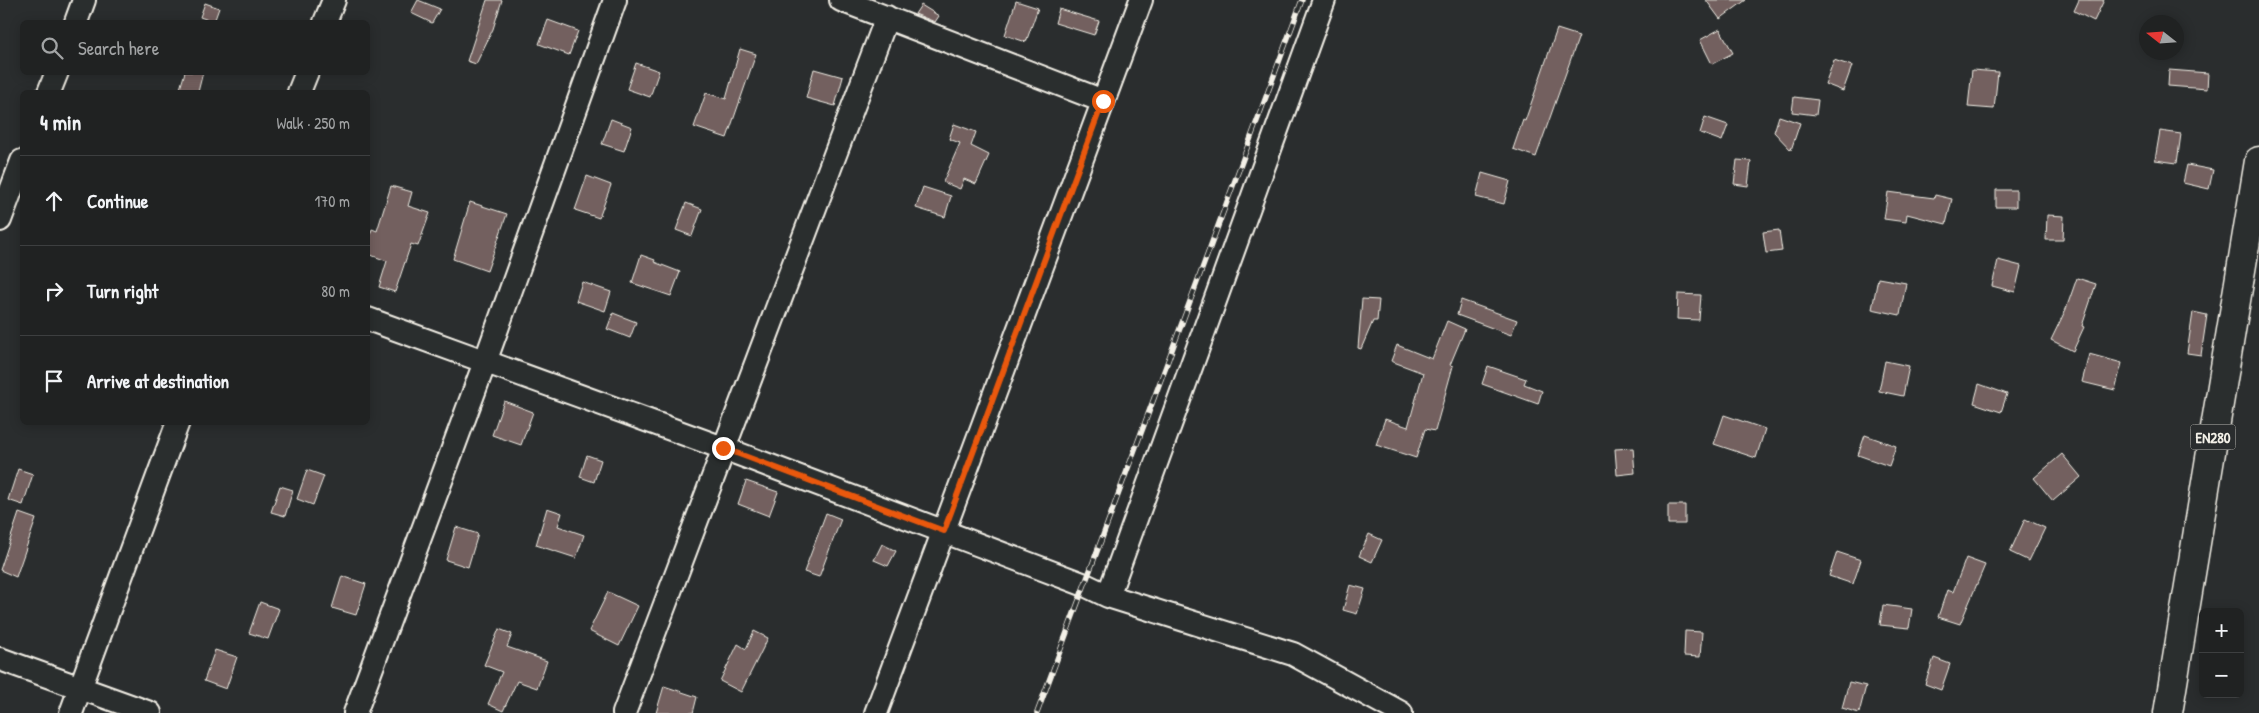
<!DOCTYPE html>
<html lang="en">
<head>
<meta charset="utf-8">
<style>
  body { margin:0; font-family:"Patrick Hand",sans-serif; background:#2d2f2f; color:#f1f3f6 }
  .controls { position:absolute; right:15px; bottom:15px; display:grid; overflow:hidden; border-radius:8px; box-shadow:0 2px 12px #0003 }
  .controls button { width:45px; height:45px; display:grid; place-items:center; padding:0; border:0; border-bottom:1px solid #3d3f40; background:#202222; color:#f1f3f6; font:25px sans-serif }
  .compass { position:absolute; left:2139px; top:15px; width:45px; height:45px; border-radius:50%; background:#202222; box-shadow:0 2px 12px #0003; rotate:287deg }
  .stop { position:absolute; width:15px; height:15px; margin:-11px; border:4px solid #ea580c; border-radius:50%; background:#fff }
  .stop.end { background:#ea580c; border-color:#fff; box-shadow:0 1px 5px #0008 }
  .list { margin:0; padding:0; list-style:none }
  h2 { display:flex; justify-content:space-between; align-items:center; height:65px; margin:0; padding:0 20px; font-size:21px }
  h2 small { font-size:16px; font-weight:400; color:#a2a4a5 }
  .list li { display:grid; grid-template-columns:32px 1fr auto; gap:15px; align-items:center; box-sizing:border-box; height:90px; padding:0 20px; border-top:1px solid #3d3f40 }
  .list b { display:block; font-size:19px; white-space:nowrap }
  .list em { font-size:16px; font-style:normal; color:#a2a4a5 }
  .icon { flex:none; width:28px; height:28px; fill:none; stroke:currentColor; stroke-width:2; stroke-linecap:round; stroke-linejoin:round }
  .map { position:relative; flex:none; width:2259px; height:713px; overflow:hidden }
  .search { position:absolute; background:#202222; box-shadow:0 2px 12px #0003; left:20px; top:20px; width:350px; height:55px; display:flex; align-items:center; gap:12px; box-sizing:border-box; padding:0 18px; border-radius:8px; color:#a2a4a5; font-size:19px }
  .panel { position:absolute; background:#202222; box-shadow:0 2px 12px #0003; left:20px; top:90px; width:350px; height:335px; border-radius:8px }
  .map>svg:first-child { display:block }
</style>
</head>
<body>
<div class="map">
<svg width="2259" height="713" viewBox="0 0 2259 713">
  <rect width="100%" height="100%" fill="#2a2d2e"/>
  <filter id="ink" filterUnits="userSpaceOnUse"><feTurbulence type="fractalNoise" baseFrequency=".02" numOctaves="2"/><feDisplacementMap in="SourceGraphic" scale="10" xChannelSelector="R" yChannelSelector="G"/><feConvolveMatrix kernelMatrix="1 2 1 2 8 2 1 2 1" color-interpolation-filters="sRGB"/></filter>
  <g filter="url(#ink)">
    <path fill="#73605f" stroke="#f4f1e8" d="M418 0 440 9 432 23 411 13Z
      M487 0H502L493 29 476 64 467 61Z
      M1706 0H1746L1720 19Z
      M2079 0H2104L2094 21 2074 11Z
      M1016 1 1038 8 1026 42 1005 35Z
      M205 3 219 8 214 22 200 17Z
      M921 5 939 16 935 22 915 14Z
      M1059 9 1099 21 1094 35 1055 23Z
      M548 20 578 31 569 55 539 44Z
      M1557 29 1579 36 1536 157 1513 149 1523 120 1525 121Z
      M1720 29 1733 53 1712 64 1700 40Z
      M740 49 756 54 727 138 694 127 706 93 726 99Z
      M1834 60 1852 66 1843 91 1825 84Z
      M636 63 659 71 650 97 627 89Z
      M814 69 843 77 835 106 806 98Z
      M1972 70 1998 72 1994 109 1968 107Z
      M2169 70 2208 73 2207 89 2168 86Z
      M185 72H203L198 92H179Z
      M1794 97 1818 100 1816 115 1792 112Z
      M1779 116 1800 123 1791 150 1774 132Z
      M1705 117 1728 125 1722 141 1700 133Z
      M611 119 632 127 624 151 602 144Z
      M954 124 976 132 971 146 989 155 976 184 964 179 960 189 943 182 960 143 949 139Z
      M2160 131 2181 134 2177 163 2155 160Z
      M1737 160 1751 161 1748 186 1734 184Z
      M2187 165 2213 170 2209 189 2183 183Z
      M1482 173 1510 181 1504 204 1476 197Z
      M587 176 611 185 599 218 575 210Z
      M391 186 412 192 408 206 430 213 418 246 411 244 395 292 379 287 387 261 368 254V242L372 229 377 231Z
      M923 187 951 196 945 217 916 208Z
      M1996 190H2016V207H1996Z
      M1888 192 1934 198 1935 195 1952 199 1946 224 1907 214 1906 222 1884 219Z
      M470 202 507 214 487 271 453 259Z
      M686 203 702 209 692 236 676 230Z
      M2047 215 2064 216 2063 240H2046Z
      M1779 230 1782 251 1766 253 1763 232Z
      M641 255 655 260 654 262 680 272 671 296 632 283Z
      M1998 260 2021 266 2015 292 1992 286Z
      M1878 278 1906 283 1900 315 1872 309Z
      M2077 278 2096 284 2082 326 2084 327 2073 351 2051 340 2066 309Z
      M582 282 611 292 605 311 576 301Z
      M1678 294 1701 295 1699 320 1677 319Z
      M1362 299 1379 300 1377 321H1373L1361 349 1358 348Z
      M1461 300 1517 320 1511 335 1457 315Z
      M2193 312 2207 315 2201 355 2187 353Z
      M613 313 636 322 630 338 607 329Z
      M1447 321 1465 329 1450 365 1453 366 1435 431 1425 429 1416 458 1376 445 1385 419 1408 427 1423 373 1391 361 1397 345 1432 359Z
      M2089 354 2122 363 2115 390 2082 382Z
      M1885 361 1909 366 1903 396 1879 391Z
      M1488 366 1526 379 1524 384 1542 391 1538 404 1482 384Z
      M1979 384 2007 394 2001 412 1974 403Z
      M504 401 533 412 521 445 492 435Z
      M1724 415 1765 429 1756 458 1714 444Z
      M1865 435 1896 446 1889 466 1858 455Z
      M1633 448 1635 473 1617 475 1615 449Z
      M2062 454 2081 477 2053 501 2034 478Z
      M587 455 601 460 594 482 580 477Z
      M18 469 33 474 23 505 8 500Z
      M307 470 324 476 313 505 297 499Z
      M746 481 778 492 769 516 738 504Z
      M280 486 293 490 285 516 271 512Z
      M1668 505H1685V524H1668Z
      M547 508 562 513 558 526 584 535 576 558 536 545Z
      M19 513 36 519 16 577 0 570Z
      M826 513 841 519 819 577 804 572Z
      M2025 519 2045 528 2029 561 2010 552Z
      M456 527 478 534 468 567 446 560Z
      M1369 534 1382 540 1372 562 1359 556Z
      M882 544 896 551 888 566 874 560Z
      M1837 552 1861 560 1853 584 1829 576Z
      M1966 558 1985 565 1960 624 1938 617 1947 590 1953 592Z
      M342 576 366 584 356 615 332 608Z
      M1350 585 1365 589 1357 614 1343 610Z
      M608 592 638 606 619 646 589 631Z
      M260 602 279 609 268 639 249 633Z
      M1883 605 1912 609 1909 628 1880 625Z
      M499 629 512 634 507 647 547 661 537 688 517 681 503 711 488 704 502 672 484 665Z
      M754 631 768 638 741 692 720 681 738 644 746 649Z
      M1685 631 1702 632 1700 657 1684 656Z
      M215 650 237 657 226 689 204 681Z
      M1934 658 1950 664 1941 690 1925 684Z
      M1849 682 1866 686 1859 713 1842 708Z
      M664 686 697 697 693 713H656Z"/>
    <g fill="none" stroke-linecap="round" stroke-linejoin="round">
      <defs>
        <path id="minor" d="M841 0 1103 101
          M76 22 84 0
          M325 22 334 0
          M49 92 57 72
          M299 92 307 72
          M0 220 22 161
          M368 319 723 448 1085 585 1108 596 1293 654 1401 713
          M1108 596 1324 0
          M0 659 150 713
          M71 713 178 422
          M355 713 485 362 615 0
          M624 713 887 17
          M876 713 1141 0"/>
        <path id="primary" d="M2168 713 2259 161"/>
      </defs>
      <use href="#minor" stroke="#f4f1e8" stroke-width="26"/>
      <use href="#primary" stroke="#f4f1e8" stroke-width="31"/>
      <use href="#minor" stroke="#2a2d2e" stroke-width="22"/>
      <use href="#primary" stroke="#2a2d2e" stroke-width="28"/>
      <defs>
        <path id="rail" d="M1037 713 1302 0"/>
      </defs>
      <use href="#rail" stroke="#f4f1e8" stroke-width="5.5"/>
      <use href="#rail" stroke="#2a2d2e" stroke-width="4" stroke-dasharray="11" stroke-linecap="butt"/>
    </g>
  </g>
  <g fill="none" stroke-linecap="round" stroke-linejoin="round" filter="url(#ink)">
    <path stroke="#ea580c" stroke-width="6" d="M723 448 944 531 1103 101"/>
  </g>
  <g text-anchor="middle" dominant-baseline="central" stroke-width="4.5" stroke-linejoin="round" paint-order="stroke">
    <rect fill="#2a2d2e" stroke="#b7b6b0" stroke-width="1" x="2190.5" y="424.5" width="45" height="25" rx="4"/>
    <g font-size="15" font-weight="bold" fill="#f4f1e8">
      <text x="2213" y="437">EN280</text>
    </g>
  </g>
</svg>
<div class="controls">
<button>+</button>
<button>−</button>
</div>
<svg class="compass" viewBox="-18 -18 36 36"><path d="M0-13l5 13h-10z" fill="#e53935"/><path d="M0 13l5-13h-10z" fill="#a2a4a5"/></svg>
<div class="stop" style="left:1103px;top:101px"></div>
<div class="stop end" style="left:723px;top:448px"></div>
<div class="search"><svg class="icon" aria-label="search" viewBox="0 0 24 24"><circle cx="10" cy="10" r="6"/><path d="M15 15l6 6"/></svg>Search here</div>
<section class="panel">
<h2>4 min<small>Walk · 250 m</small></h2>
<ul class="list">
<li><svg class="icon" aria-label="ahead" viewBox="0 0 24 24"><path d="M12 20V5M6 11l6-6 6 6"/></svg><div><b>Continue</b></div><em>170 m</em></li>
<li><svg class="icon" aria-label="right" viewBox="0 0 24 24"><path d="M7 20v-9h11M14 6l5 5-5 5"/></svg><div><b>Turn right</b></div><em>80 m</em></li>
<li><svg class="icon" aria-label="arrive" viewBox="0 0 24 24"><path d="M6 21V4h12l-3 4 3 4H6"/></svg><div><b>Arrive at destination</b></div></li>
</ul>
</section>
</div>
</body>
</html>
